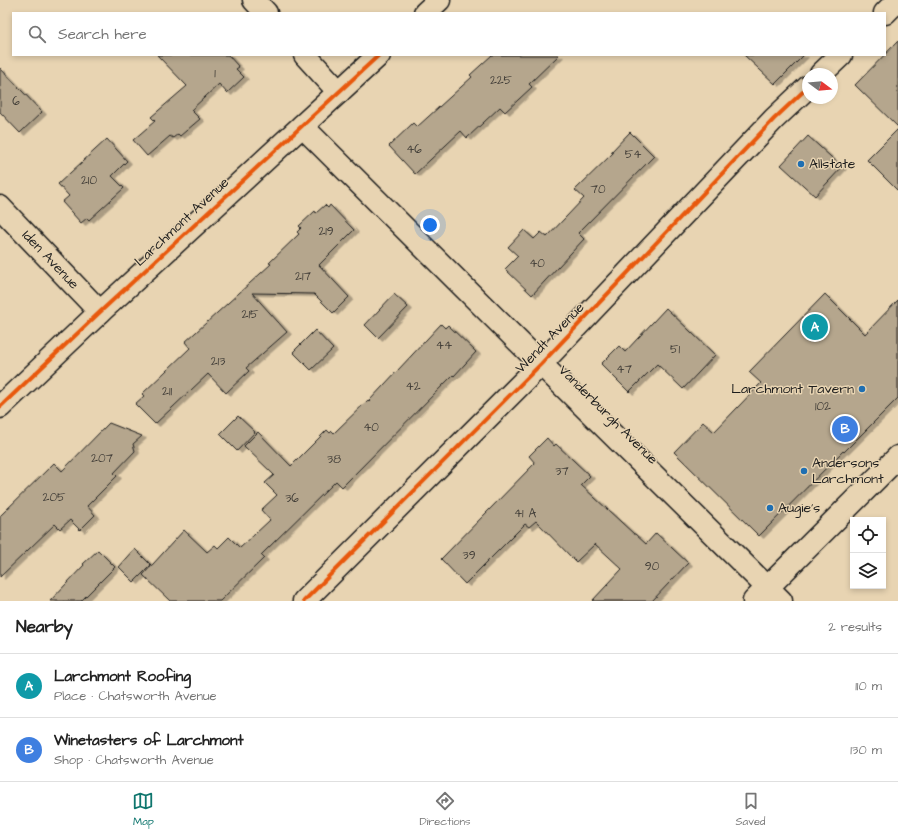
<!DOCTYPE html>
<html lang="en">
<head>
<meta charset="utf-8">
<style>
  body { margin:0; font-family:"Architects Daughter",sans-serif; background:#f6f6f6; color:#222 }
  .controls { position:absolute; right:12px; bottom:12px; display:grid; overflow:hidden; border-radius:0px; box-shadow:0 2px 6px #0003 }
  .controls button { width:36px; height:36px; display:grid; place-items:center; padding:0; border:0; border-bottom:1px solid #e0e0e0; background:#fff; color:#222; font:20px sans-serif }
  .compass { position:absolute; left:802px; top:68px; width:36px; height:36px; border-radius:50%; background:#fff; box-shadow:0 2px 6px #0003; rotate:106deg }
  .you { position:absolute; left:430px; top:225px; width:14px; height:14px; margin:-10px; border:3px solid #fff; border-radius:50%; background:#1a73e8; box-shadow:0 0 0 6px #1a73e833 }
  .badge { display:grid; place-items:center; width:26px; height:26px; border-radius:50%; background:#0f766e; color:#fff; font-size:13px; font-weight:700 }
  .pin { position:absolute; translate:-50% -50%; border:2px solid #fff; box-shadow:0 1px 4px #0006 }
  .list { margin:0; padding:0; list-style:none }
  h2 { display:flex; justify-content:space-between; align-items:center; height:52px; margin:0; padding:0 16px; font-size:17px }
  h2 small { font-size:13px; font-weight:400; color:#767676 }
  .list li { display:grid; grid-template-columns:26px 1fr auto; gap:12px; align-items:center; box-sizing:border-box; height:64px; padding:0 16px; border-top:1px solid #e0e0e0 }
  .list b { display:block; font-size:15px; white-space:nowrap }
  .list p { margin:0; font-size:13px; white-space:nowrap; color:#767676 }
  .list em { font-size:13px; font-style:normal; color:#767676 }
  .icon { flex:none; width:22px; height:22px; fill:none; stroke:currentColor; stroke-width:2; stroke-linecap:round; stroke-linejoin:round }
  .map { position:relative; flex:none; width:898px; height:601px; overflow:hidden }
  .search { position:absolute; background:#fff; box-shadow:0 2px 6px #0003; left:12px; right:12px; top:12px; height:44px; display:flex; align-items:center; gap:10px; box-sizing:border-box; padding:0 14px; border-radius:0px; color:#767676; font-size:15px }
  .sheet { height:180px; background:#fff }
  nav { display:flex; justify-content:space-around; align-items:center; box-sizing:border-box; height:56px; border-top:1px solid #e0e0e0; background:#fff; font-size:11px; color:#767676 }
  nav a { display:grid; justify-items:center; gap:2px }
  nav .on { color:#0f766e }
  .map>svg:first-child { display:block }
</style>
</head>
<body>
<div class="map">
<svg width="898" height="601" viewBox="0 0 898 601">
  <defs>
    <filter id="shadow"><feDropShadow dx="4.5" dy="2.5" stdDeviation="0" flood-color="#0004"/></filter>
  </defs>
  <rect width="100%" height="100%" fill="#e8d4b2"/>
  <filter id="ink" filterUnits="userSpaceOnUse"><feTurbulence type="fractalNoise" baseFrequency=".025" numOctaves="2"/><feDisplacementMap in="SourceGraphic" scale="8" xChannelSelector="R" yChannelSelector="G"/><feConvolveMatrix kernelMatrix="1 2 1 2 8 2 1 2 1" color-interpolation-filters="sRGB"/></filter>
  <g filter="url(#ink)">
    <path fill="#b5a68d" stroke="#1c1c1c" filter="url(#shadow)" d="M898 41V127L855 85Z
      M157 55H228L239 67 236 69 244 77 227 93 219 84 191 110 200 119 180 136 178 134 173 138 170 136 147 156 133 140 155 121 151 117 187 86Z
      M492 55H559L529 84 532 87 505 112 500 107 467 138 461 131 415 174 389 146 413 123 417 127 472 77 470 75Z
      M744 55H804L775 84Z
      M0 68 42 112 20 133 0 112Z
      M898 129V191L867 160Z
      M630 132 654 156 578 233 584 239 532 295 505 269 518 256 508 247 524 230 534 239 541 232 547 237 584 198 575 190 613 153 611 152Z
      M808 136 842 167 815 196 781 165Z
      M107 139 127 161 112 176 124 188 89 220 87 218 81 223 62 202 69 196 58 184Z
      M325 205 328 208 330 205 354 230 319 265 349 297 333 313 314 294 252 293 287 332 246 368 249 371 226 393 208 374 155 424 135 404 144 396 142 394 190 348 185 342 271 264 269 263 299 234 297 232 301 228 299 226 315 211 316 213Z
      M394 294 408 307 378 338 365 325Z
      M825 294 865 334 898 300V398L844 452 843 451 759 536 674 452 703 422 714 432 761 383 749 372Z
      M666 308 715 355 683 389 657 364 629 392 601 364 619 346 625 352Z
      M441 324 445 328 448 325 476 352 454 376 453 375 342 487 336 481 261 555 264 558 220 601H170L143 575 184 530 207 552 215 545 218 548 229 537 240 548 270 520 261 510 277 495 265 483 274 475 244 446 258 432 291 466 327 430 330 433 332 431 334 433 368 400 369 401Z
      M315 330 333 349 311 370 293 352Z
      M238 416 255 432 237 451 220 434Z
      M109 423 142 436 133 444 135 451 114 473 117 476 87 506 95 515 80 530 70 520 60 529 55 524 0 577V516L54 463 62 471Z
      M547 438 554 446 556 444 590 476 581 485 634 534H635L646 544 656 533 688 563 652 601H592L622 569 595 544 576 562 536 521 529 527 525 524 465 584 441 559 535 463 529 456Z
      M135 549 151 565 134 582 119 567Z
      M98 550 115 567 81 601H50L84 565 83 564Z"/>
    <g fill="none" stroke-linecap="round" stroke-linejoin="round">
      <defs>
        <g id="street">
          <path d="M254 0 266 13"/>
          <path d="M885 13 898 0"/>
          <path d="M305 55 339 92"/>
          <path d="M821 74 841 55"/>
          <path d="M302 126 541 364 781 601"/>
          <path id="s1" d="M0 207 100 312"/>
          <path d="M304 601 541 364 774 119 808 87"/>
        </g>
        <path id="secondary" d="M425 13 439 0
          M0 407 100 312 379 55
          M754 601 898 457"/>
      </defs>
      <use href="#street" stroke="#1c1c1c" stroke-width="25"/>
      <use href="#secondary" stroke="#1c1c1c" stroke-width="25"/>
      <use href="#street" stroke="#e8d4b2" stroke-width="22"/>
      <use href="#secondary" stroke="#e8d4b2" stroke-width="22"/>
      <defs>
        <path id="cycleway" d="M0 407 100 312 379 55
          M304 601 541 364 774 119 808 87"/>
      </defs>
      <use href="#cycleway" stroke="#e8d4b2" stroke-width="6"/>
      <use href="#cycleway" stroke="#e8590c" stroke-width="4"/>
    </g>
  </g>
  <g fill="#1f6fb2" stroke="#e8d4b2" stroke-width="1.5">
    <circle cx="801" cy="164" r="4"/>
    <circle cx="862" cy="389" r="4"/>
    <circle cx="804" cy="471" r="4"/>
    <circle cx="770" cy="508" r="4"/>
  </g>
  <g text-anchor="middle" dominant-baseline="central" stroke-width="3" stroke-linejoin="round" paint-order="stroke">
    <g font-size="12" fill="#423e38">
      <text x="215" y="73">1</text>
      <text x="501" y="80">225</text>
      <text x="16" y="101">6</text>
      <text x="414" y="149">46</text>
      <text x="633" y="154">54</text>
      <text x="89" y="180">210</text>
      <text x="598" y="189">70</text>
      <text x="326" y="231">219</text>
      <text x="537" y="263">40</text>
      <text x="303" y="276">217</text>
      <text x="250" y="314">215</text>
      <text x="444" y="345">44</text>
      <text x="675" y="349">51</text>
      <text x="218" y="361">213</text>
      <text x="624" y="369">47</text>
      <text x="413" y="386">42</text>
      <text x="167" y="391">211</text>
      <text x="823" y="406">102</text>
      <text x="371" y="427">40</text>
      <text x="102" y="458">207</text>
      <text x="334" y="459">38</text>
      <text x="562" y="471">37</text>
      <text x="54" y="497">205</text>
      <text x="292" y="498">36</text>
      <text x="525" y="513">41 A</text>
      <text x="469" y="555">39</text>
      <text x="652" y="566">90</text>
    </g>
    <g font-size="14" fill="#1c1c1c" stroke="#e8d4b2" text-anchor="start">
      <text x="809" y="164">Allstate</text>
      <text x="854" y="389" text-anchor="end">Larchmont Tavern</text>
      <text x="812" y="463">Andersons<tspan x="812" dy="16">Larchmont</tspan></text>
      <text x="778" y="508">Augie's</text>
    </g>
    <g font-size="14" fill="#1c1c1c" stroke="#e8d4b2">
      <text transform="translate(182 222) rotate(-43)">Larchmont Avenue</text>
      <text stroke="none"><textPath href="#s1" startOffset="73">Iden Avenue</textPath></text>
      <text transform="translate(550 338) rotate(-46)">Wendt Avenue</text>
      <text transform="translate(608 415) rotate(45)">Vanderburgh Avenue</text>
    </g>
  </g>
</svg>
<div class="controls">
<button><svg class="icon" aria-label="locate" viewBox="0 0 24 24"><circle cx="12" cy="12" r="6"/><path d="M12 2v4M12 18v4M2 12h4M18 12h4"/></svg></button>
<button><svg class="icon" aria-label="layers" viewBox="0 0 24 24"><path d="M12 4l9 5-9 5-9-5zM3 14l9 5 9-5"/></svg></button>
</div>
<svg class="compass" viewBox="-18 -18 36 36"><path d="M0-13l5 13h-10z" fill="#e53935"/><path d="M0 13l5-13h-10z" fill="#767676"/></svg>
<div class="you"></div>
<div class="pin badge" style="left:815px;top:327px;background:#0f9aa8">A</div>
<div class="pin badge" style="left:845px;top:429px;background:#3f7fe0">B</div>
<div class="search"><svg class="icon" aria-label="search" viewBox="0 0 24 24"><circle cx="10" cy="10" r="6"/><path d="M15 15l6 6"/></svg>Search here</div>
</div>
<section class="sheet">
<h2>Nearby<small>2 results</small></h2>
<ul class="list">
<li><span class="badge" style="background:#0f9aa8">A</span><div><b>Larchmont Roofing</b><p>Place · Chatsworth Avenue</p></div><em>110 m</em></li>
<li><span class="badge" style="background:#3f7fe0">B</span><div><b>Winetasters of Larchmont</b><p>Shop · Chatsworth Avenue</p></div><em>130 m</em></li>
</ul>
</section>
<nav>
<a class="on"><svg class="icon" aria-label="map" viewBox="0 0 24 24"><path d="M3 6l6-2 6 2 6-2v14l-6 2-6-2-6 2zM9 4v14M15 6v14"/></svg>Map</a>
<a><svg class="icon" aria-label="directions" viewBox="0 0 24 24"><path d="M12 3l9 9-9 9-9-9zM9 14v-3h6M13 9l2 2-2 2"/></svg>Directions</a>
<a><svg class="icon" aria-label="saved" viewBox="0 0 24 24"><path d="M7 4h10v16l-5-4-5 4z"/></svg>Saved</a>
</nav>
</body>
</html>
